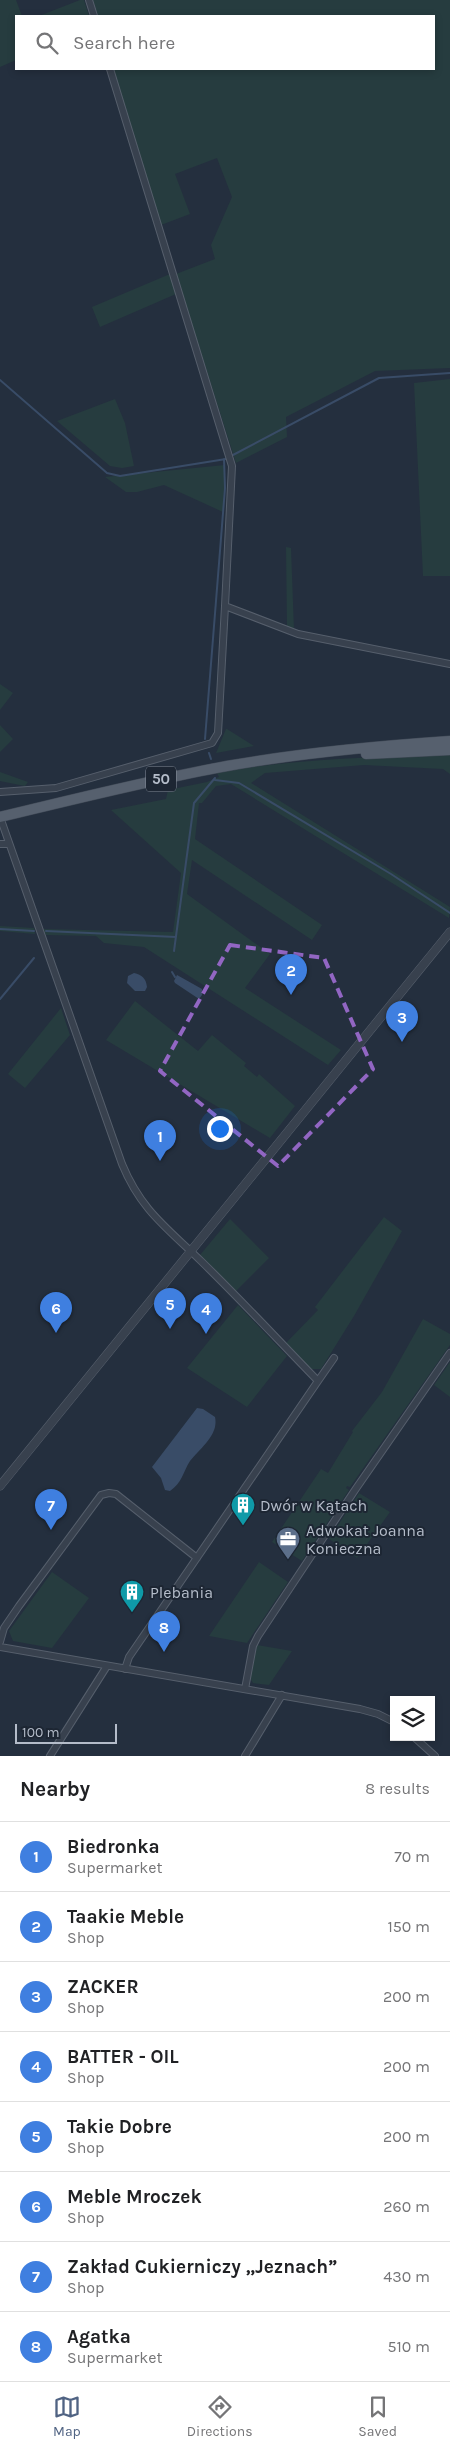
<!DOCTYPE html>
<html lang="en">
<head>
<meta charset="utf-8">
<style>
  body { margin:0; font-family:Karla,sans-serif; background:#f6f6f6; color:#202124 }
  .controls { position:absolute; right:15px; bottom:15px; display:grid; overflow:hidden; border-radius:0px; box-shadow:0 2px 8px #0003 }
  .controls button { width:45px; height:45px; display:grid; place-items:center; padding:0; border:0; border-bottom:1px solid #e0e0e0; background:#fff; color:#202124; font:25px sans-serif }
  .scale { position:absolute; left:15px; bottom:12px; width:102px; box-sizing:border-box; padding-left:5px; border:2px solid #b4bcc9; border-top:0; font-size:14px; line-height:18px; white-space:nowrap; color:#b4bcc9; -webkit-text-stroke:4px #1d2633; paint-order:stroke }
  .you { position:absolute; left:219px; top:1128px; width:18px; height:18px; margin:-12px; border:4px solid #fff; border-radius:50%; background:#1a73e8; box-shadow:0 0 0 8px #1a73e833 }
  .badge { display:grid; place-items:center; width:32px; height:32px; border-radius:50%; background:#506383; color:#fff; font-size:16px; font-weight:700 }
  .pin { position:absolute; translate:-50% -41px; filter:drop-shadow(0 1px 2px #0008) }
  .pin::after { content:''; position:absolute; top:26px; width:18px; height:15px; background:inherit; clip-path:polygon(0 0,100% 0,50% 100%) }
  .list { margin:0; padding:0; list-style:none }
  h2 { display:flex; justify-content:space-between; align-items:center; height:65px; margin:0; padding:0 20px; font-size:21px }
  h2 small { font-size:16px; font-weight:400; color:#757577 }
  .list li { display:grid; grid-template-columns:32px 1fr auto; gap:15px; align-items:center; box-sizing:border-box; height:70px; padding:0 20px; border-top:1px solid #e0e0e0 }
  .list b { display:block; font-size:19px; white-space:nowrap }
  .list p { margin:0; font-size:16px; white-space:nowrap; color:#757577 }
  .list em { font-size:16px; font-style:normal; color:#757577 }
  .icon { flex:none; width:28px; height:28px; fill:none; stroke:currentColor; stroke-width:2; stroke-linecap:round; stroke-linejoin:round }
  .map { position:relative; flex:none; width:450px; height:1756px; overflow:hidden }
  .search { position:absolute; background:#fff; box-shadow:0 2px 8px #0003; left:15px; right:15px; top:15px; height:55px; display:flex; align-items:center; gap:12px; box-sizing:border-box; padding:0 18px; border-radius:0px; color:#757577; font-size:19px }
  .sheet { height:625px; background:#fff }
  nav { display:flex; justify-content:space-around; align-items:center; box-sizing:border-box; height:70px; border-top:1px solid #e0e0e0; background:#fff; font-size:14px; color:#757577 }
  nav a { display:grid; justify-items:center; gap:2px }
  nav .on { color:#506383 }
  .map>svg:first-child { display:block }
</style>
</head>
<body>
<div class="map">
<svg width="450" height="1756" viewBox="0 0 450 1756">
  <rect width="100%" height="100%" fill="#242f3e"/>
  <path fill="#263c3f" d="M0 0H16L22 16H16V60L0 67Z
    M80 0H84L89 16H39Z
    M93 0H450V368L375 371 286 417 287 437 236 463 176 274 215 259 211 245 232 197 217 158 175 174 190 214 161 225 113 69H434V16H98Z
    M170 274 176 294 100 327 92 307Z
    M450 379V576H423L414 383Z
    M115 399 125 423 134 466 122 468 110 466 57 421Z
    M225 465 223 512 164 485 137 492H126L105 477Z
    M286 547 291 548 294 630 287 627Z
    M0 684 13 693 0 710Z
    M0 725 13 739 0 752Z
    M226 729H227L254 746 216 753Z
    M450 754V774L443 769 364 765 265 773 251 783 450 907 449 918 231 784 216 786 202 803H199L195 839 322 925 312 940 192 860 187 894 270 954 245 988 341 1050 328 1065 144 947 104 943 96 936 46 935 43 929 173 932 181 873 111 810 166 799 168 790 207 782 219 777 217 773C293 758 373 758 450 754Z
    M0 772 28 782 25 786 0 781Z
    M0 926 34 928 35 934 0 931Z
    M135 1001 198 1051 212 1035 246 1063 244 1066 257 1077 259 1074 295 1106 270 1138 106 1040Z
    M61 1008 70 1035 25 1088 8 1074Z
    M384 1217 402 1231 354 1316 321 1369H310L286 1343 318 1310 315 1307Z
    M230 1219 269 1258 236 1291 200 1255Z
    M238 1305 287 1356 247 1407 187 1368Z
    M423 1319 450 1334V1345L350 1487 347 1486 346 1488 349 1490 302 1561 272 1542 321 1469 328 1473 353 1432 352 1431 382 1392Z
    M450 1362V1397L434 1385Z
    M359 1493 390 1512 357 1558 329 1539Z
    M259 1562 288 1582 247 1643 209 1636Z
    M52 1572 89 1598 52 1648 13 1641 9 1631Z
    M257 1645 292 1651 269 1685 253 1683 250 1678Z"/>
  <path fill="#394c67" d="M134 973C142 975 146 978 147 987L145 991H135L127 983 128 976Z
    M177 975 202 989V995L199 999 175 983 174 981Z
    M197 1408 203 1409 215 1417C219 1435 200 1448 190 1461 183 1472 182 1483 170 1491L165 1490 161 1478 152 1467Z"/>
  <g fill="none" stroke-linecap="round" stroke-linejoin="round">
    <path stroke="#394c67" stroke-width="2" d="M0 380 107 473 120 476 226 459
      M233 455 379 378 450 373
      M205 739 225 488 224 459
      M209 753 211 759
      M215 780 239 783 391 874 450 913
      M0 929 34 931
      M46 931 176 937
      M174 951 194 803 215 778
      M172 972 175 977
      M0 999 34 958"/>
    <defs>
      <path id="minor" d="M89 0 94 16
        M110 69 232 466 225 606
        M0 792 56 788 212 743 218 733 225 606 298 634 450 664
        M0 817 122 1164C141 1210 166 1227 201 1261 241 1300 279 1341 318 1381L129 1657 125 1669
        M0 844H9
        M318 1381 334 1358
        M0 1642 4 1628 19 1606 101 1495 109 1493 116 1494 197 1558
        M0 1647 360 1709 378 1714 394 1722
        M245 1689 253 1646 258 1636 355 1490 450 1353
        M414 1737 435 1756
        M50 1756 107 1666
        M245 1756 282 1695"/>
      <path id="tertiary" d="M0 1486 450 932"/>
      <path id="primary" d="M366 754 450 750
        M0 817C75 799 150 780 227 766 300 753 376 746 450 741"/>
    </defs>
    <use href="#minor" stroke="#565f6c" stroke-width="8"/>
    <use href="#tertiary" stroke="#565f6c" stroke-width="9"/>
    <use href="#primary" stroke="#414a57" stroke-width="11"/>
    <use href="#minor" stroke="#38414e" stroke-width="6"/>
    <use href="#tertiary" stroke="#38414e" stroke-width="8"/>
    <use href="#primary" stroke="#56606e" stroke-width="10"/>
  </g>
  <path fill="none" stroke="#9266c3" stroke-width="4" stroke-dasharray="10 6" stroke-linejoin="round" d="M230 945 324 958 373 1069 278 1166 160 1071Z"/>
  <defs>
    <symbol id="building-pin" viewBox="-11 -11 22 30"><path d="M0 17L-7.5 6A9.5 9.5 0 1 1 7.5 6Z" fill="#0f9aa8" stroke="#1d2633"/><path d="M-4-6H4V6H1V3H-1V6H-4ZM-2.5-4.3h1.7v1.8h-1.7ZM.8-4.3h1.7v1.8H.8ZM-2.5-1h1.7V.8h-1.7ZM.8-1h1.7V.8H.8Z" fill="#fff"/></symbol>
    <symbol id="office-pin" viewBox="-11 -11 22 30"><path d="M0 17L-7.5 6A9.5 9.5 0 1 1 7.5 6Z" fill="#5c6f8a" stroke="#1d2633"/><path d="M-6-3h4V-5.5h4V-3h4V5H-6ZM-1-4.5V-3h2v-1.5ZM-6 0V1H6V0Z" fill="#fff"/></symbol>
  </defs>
  <g fill-rule="evenodd">
    <use href="#building-pin" x="229" y="1491" width="28" height="38"/>
    <use href="#office-pin" x="274" y="1525" width="28" height="38"/>
    <use href="#building-pin" x="118" y="1578" width="28" height="38"/>
  </g>
  <g text-anchor="middle" dominant-baseline="central" stroke-width="4" stroke-linejoin="round" paint-order="stroke">
    <rect fill="#1d2633" stroke="#878f9c" stroke-width="1" x="146" y="766.5" width="30" height="25" rx="4"/>
    <g font-size="15" font-weight="bold" fill="#b4bcc9">
      <text x="161" y="779">50</text>
    </g>
    <g font-size="16" fill="#b4bcc9" stroke="#1d2633" text-anchor="start">
      <text x="260" y="1505">Dwór w Kątach</text>
      <text x="306" y="1530">Adwokat Joanna<tspan x="306" dy="18">Konieczna</tspan></text>
      <text x="150" y="1592">Plebania</text>
    </g>
  </g>
</svg>
<div class="controls">
<button><svg class="icon" aria-label="layers" viewBox="0 0 24 24"><path d="M12 4l9 5-9 5-9-5zM3 14l9 5 9-5"/></svg></button>
</div>
<div class="scale">100 m</div>
<div class="you"></div>
<div class="pin badge" style="left:160px;top:1161px;background:#3f7fe0">1</div>
<div class="pin badge" style="left:291px;top:995px;background:#3f7fe0">2</div>
<div class="pin badge" style="left:402px;top:1042px;background:#3f7fe0">3</div>
<div class="pin badge" style="left:206px;top:1334px;background:#3f7fe0">4</div>
<div class="pin badge" style="left:170px;top:1329px;background:#3f7fe0">5</div>
<div class="pin badge" style="left:56px;top:1333px;background:#3f7fe0">6</div>
<div class="pin badge" style="left:51px;top:1530px;background:#3f7fe0">7</div>
<div class="pin badge" style="left:164px;top:1652px;background:#3f7fe0">8</div>
<div class="search"><svg class="icon" aria-label="search" viewBox="0 0 24 24"><circle cx="10" cy="10" r="6"/><path d="M15 15l6 6"/></svg>Search here</div>
</div>
<section class="sheet">
<h2>Nearby<small>8 results</small></h2>
<ul class="list">
<li><span class="badge" style="background:#3f7fe0">1</span><div><b>Biedronka</b><p>Supermarket</p></div><em>70 m</em></li>
<li><span class="badge" style="background:#3f7fe0">2</span><div><b>Taakie Meble</b><p>Shop</p></div><em>150 m</em></li>
<li><span class="badge" style="background:#3f7fe0">3</span><div><b>ZACKER</b><p>Shop</p></div><em>200 m</em></li>
<li><span class="badge" style="background:#3f7fe0">4</span><div><b>BATTER - OIL</b><p>Shop</p></div><em>200 m</em></li>
<li><span class="badge" style="background:#3f7fe0">5</span><div><b>Takie Dobre</b><p>Shop</p></div><em>200 m</em></li>
<li><span class="badge" style="background:#3f7fe0">6</span><div><b>Meble Mroczek</b><p>Shop</p></div><em>260 m</em></li>
<li><span class="badge" style="background:#3f7fe0">7</span><div><b>Zakład Cukierniczy „Jeznach”</b><p>Shop</p></div><em>430 m</em></li>
<li><span class="badge" style="background:#3f7fe0">8</span><div><b>Agatka</b><p>Supermarket</p></div><em>510 m</em></li>
</ul>
</section>
<nav>
<a class="on"><svg class="icon" aria-label="map" viewBox="0 0 24 24"><path d="M3 6l6-2 6 2 6-2v14l-6 2-6-2-6 2zM9 4v14M15 6v14"/></svg>Map</a>
<a><svg class="icon" aria-label="directions" viewBox="0 0 24 24"><path d="M12 3l9 9-9 9-9-9zM9 14v-3h6M13 9l2 2-2 2"/></svg>Directions</a>
<a><svg class="icon" aria-label="saved" viewBox="0 0 24 24"><path d="M7 4h10v16l-5-4-5 4z"/></svg>Saved</a>
</nav>
</body>
</html>
